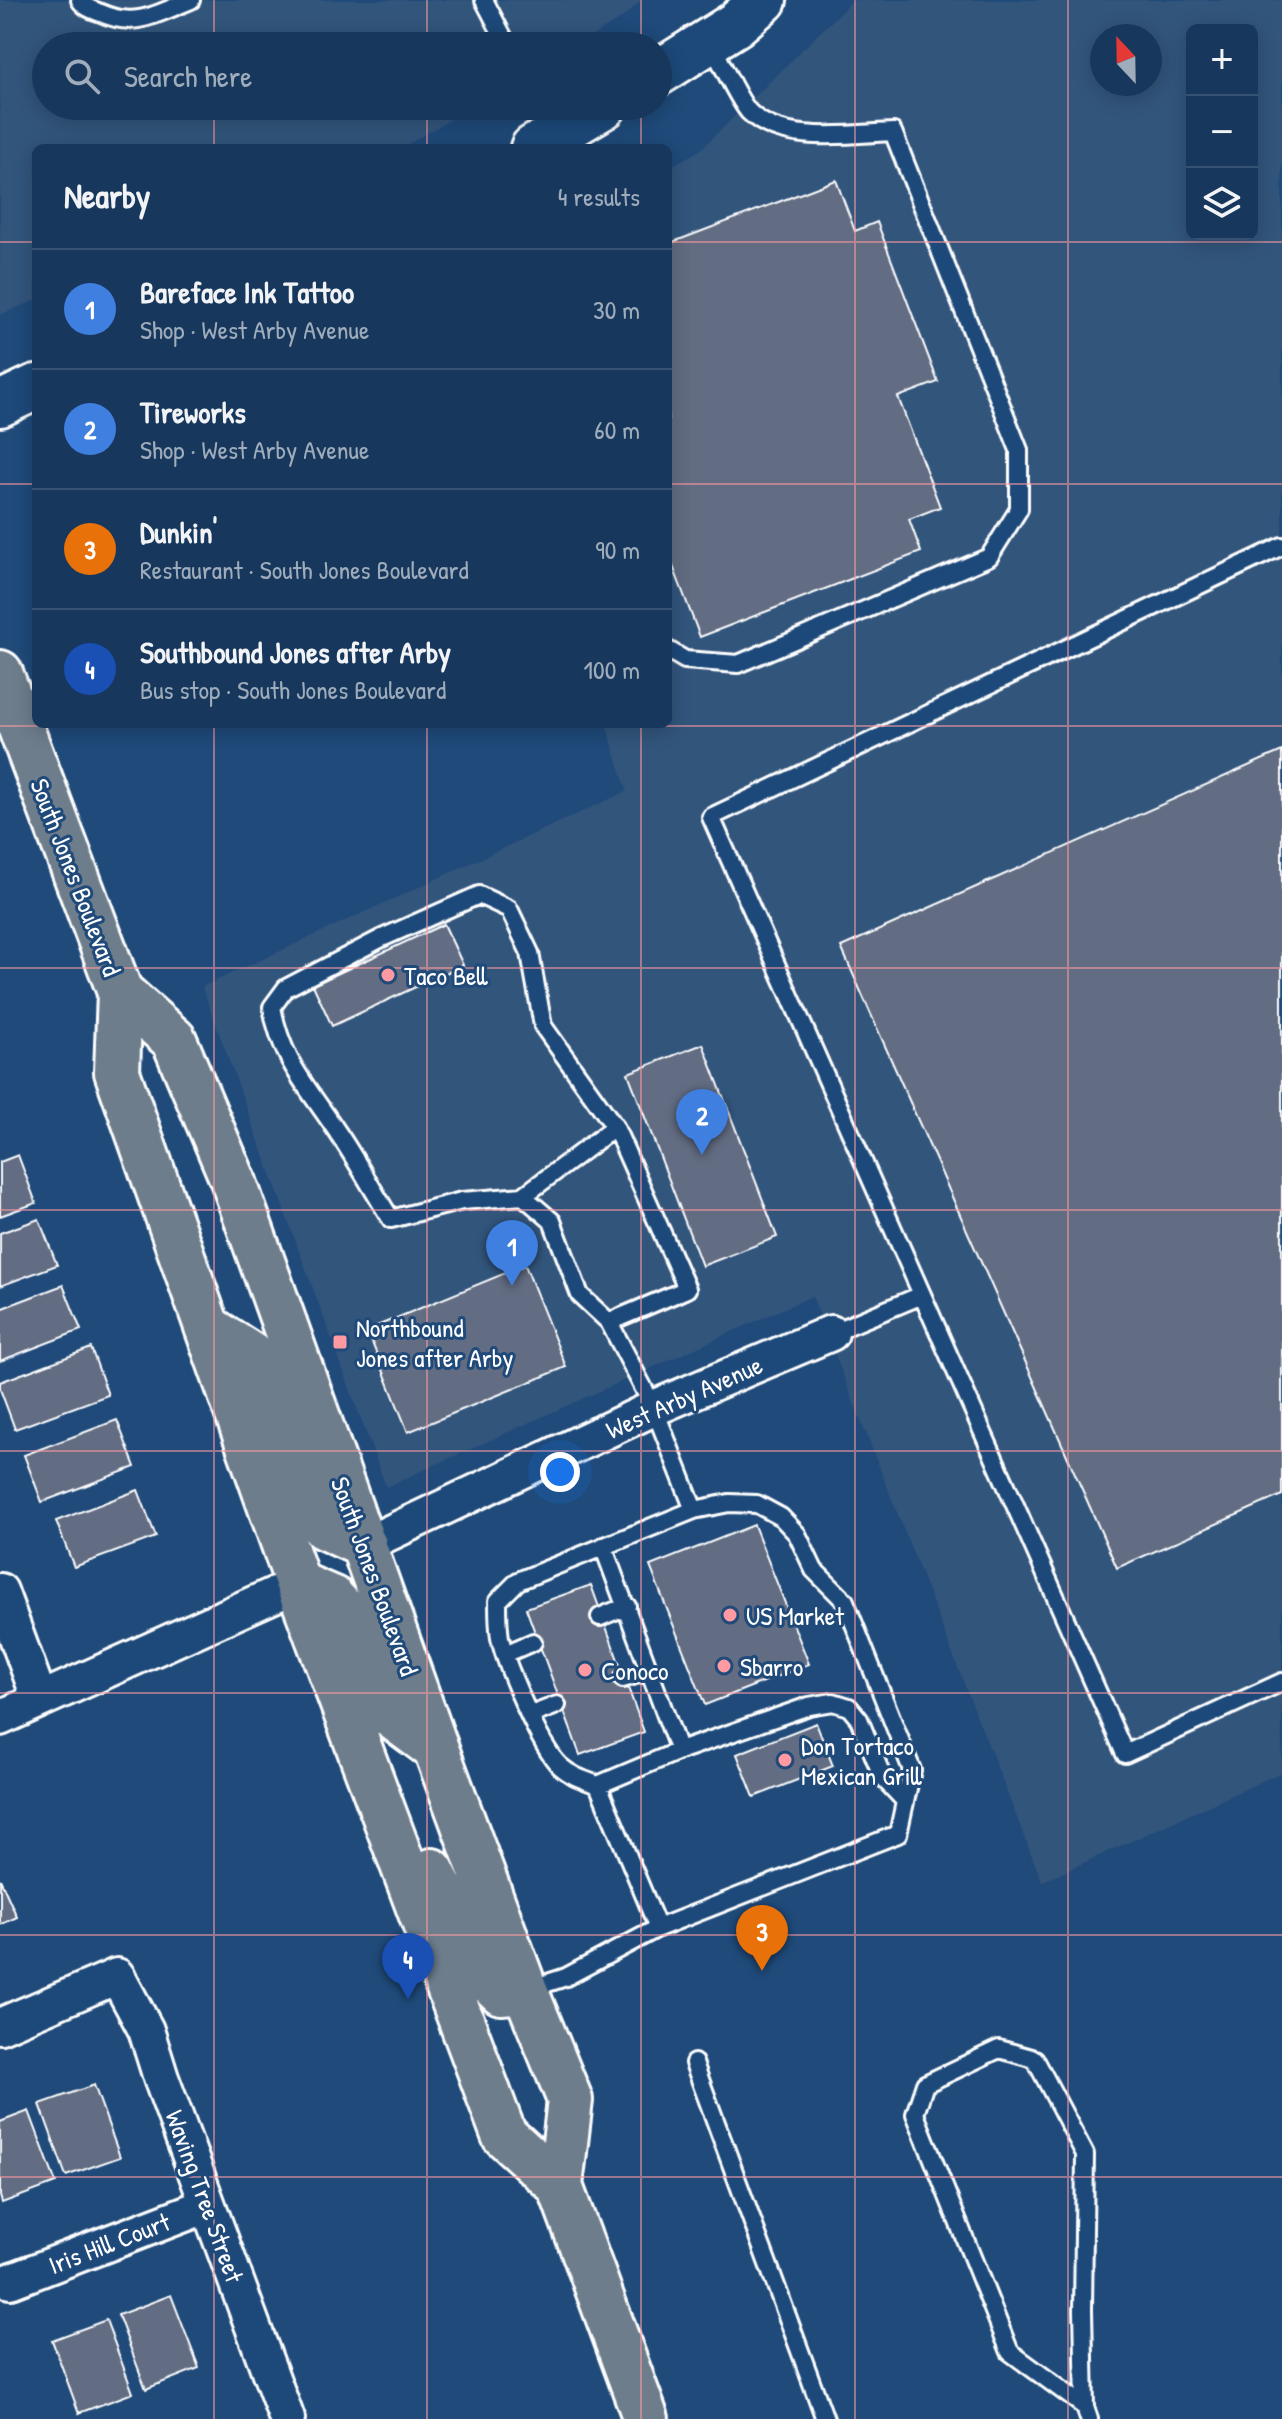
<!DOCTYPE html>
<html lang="en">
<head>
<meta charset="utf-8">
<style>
  body { margin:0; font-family:"Patrick Hand",sans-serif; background:#244365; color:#f1f3f6 }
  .controls { position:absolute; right:24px; top:24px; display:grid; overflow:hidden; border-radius:12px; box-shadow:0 4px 20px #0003 }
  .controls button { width:72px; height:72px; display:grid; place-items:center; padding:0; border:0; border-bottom:2px solid #365272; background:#17385c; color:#f1f3f6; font:40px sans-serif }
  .compass { position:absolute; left:1090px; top:24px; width:72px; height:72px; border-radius:50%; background:#17385c; box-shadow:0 4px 20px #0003; rotate:338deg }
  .you { position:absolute; left:560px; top:1472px; width:28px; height:28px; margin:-20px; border:6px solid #fff; border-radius:50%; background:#1a73e8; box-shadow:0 0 0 12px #1a73e833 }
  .badge { display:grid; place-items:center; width:52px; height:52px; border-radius:50%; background:#8bbbb9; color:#fff; font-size:26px; font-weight:700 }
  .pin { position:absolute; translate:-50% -66px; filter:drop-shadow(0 2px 4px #0008) }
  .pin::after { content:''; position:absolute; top:42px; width:28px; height:24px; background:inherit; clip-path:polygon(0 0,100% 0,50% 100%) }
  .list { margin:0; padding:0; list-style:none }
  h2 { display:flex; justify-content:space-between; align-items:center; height:104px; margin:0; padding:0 32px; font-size:34px }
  h2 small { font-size:26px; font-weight:400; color:#9eacbb }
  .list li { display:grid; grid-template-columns:52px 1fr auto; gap:24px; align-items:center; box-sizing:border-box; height:120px; padding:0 32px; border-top:2px solid #365272 }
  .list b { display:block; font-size:30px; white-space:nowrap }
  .list p { margin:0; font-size:26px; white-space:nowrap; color:#9eacbb }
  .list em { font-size:26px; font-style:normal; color:#9eacbb }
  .icon { flex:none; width:44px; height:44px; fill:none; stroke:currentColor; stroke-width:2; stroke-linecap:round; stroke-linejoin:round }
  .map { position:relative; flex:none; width:1282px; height:2419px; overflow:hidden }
  .search { position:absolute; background:#17385c; box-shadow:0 4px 20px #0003; left:32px; top:32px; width:640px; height:88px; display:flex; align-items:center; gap:20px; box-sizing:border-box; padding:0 28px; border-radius:44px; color:#9eacbb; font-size:30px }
  .panel { position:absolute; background:#17385c; box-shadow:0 4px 20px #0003; left:32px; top:144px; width:640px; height:584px; border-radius:12px }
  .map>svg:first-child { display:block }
</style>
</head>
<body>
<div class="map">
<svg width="1282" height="2419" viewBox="0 0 1282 2419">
  <rect width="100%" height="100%" fill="#1f4a7a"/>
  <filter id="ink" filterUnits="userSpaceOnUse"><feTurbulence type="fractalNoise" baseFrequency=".0125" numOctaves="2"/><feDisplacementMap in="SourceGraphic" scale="16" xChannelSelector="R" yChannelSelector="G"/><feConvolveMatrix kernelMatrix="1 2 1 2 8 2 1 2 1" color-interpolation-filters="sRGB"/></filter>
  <g filter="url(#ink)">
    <path fill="#33547c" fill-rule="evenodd" d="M0 0H642L622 18 576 46H46V106H474L401 148H36V300L0 315Z
      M853 0H1282V1772L1042 1882 812 1296 386 1487 202 987 627 791 606 724H668V168L700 150ZM1192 30H1252V234H1192ZM1102 36H1150V84H1102Z"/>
    <path fill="#626c82" stroke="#fff" stroke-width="2" d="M836 180 855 231 877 222 938 382 898 397 940 507 909 519 921 552 700 637 668 553V244Z
      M1282 751V1495L1117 1568 841 947Z
      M444 924 463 965 332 1026 313 985Z
      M703 1044 777 1237 702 1266 628 1073Z
      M18 1155 36 1203 0 1216V1162Z
      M39 1219 57 1265 0 1286V1233Z
      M525 1265 566 1367 408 1432 367 1330Z
      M63 1285 81 1330 0 1361V1309Z
      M91 1348 108 1395 15 1429 0 1389V1382Z
      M117 1420 135 1467 42 1502 24 1455Z
      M138 1490 156 1537 74 1567 56 1521Z
      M754 1525 809 1664 705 1705 650 1566Z
      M591 1585 644 1732 580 1755 526 1608Z
      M816 1723 833 1766 754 1797 737 1754Z
      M0 1879 17 1917 0 1925Z
      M94 2085 120 2157 66 2176 40 2104Z
      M29 2111 56 2183 2 2203 0 2196V2122Z
      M171 2295 199 2368 146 2389 118 2315Z
      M106 2320 133 2393 79 2413 52 2340Z"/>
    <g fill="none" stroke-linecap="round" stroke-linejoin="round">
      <defs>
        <path id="lane" d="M80 0C85 8 93 10 101 13 136 29 158 13 191 0
          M484 0 508 46
          M540 106 554 133
          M1282 546 711 817 1125 1754 1282 1682
          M668 650 685 660 738 664 989 557 1019 509V450L893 132C850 134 782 145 749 112 738 100 719 58 710 41
          M523 1196 615 1127
          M831 1333 922 1295
          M600 1617 627 1606
          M505 1654 533 1642
          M623 1679 651 1670
          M531 1715 557 1705
          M679 1751 809 1706 833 1702 849 1707 859 1719 883 1778 904 1800
          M598 1785 679 1751 603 1546
          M658 1928 898 1834 912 1770 845 1601 814 1570 797 1534 781 1517 757 1504 729 1503 694 1510
          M526 1990 566 1977 658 1928 598 1785C584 1780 571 1776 560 1766 540 1747 506 1666 500 1638 498 1626 498 1613 498 1601L518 1581 694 1510 654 1408 609 1322 580 1295 552 1221 523 1196 462 1201 391 1219C373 1191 357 1161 338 1133 309 1088 282 1063 272 1007L286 988 382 938 479 895 509 909 530 953 543 1026 615 1127 687 1289 609 1322
          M694 2063 825 2419
          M1085 2407 1010 2352 915 2114 925 2084 999 2049 1035 2059 1085 2154 1083 2310 1085 2407 1089 2419"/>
        <path id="street" d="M364 1545 654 1408 831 1333
          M0 1591 40 1700
          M0 1718 298 1584
          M0 2026 117 1976 146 2030 161 2078 287 2419
          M10 2281 208 2205"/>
        <path id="secondary" d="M658 73 736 24 764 0
          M533 148 604 106
          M0 404 36 387"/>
        <path id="primary" d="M0 673 120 992 117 1072 298 1584 504 2135 560 2186 646 2419
          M120 992 174 1040 233 1180 436 1749 525 1990 570 2100 560 2186
          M207 1327 252 1356 310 1504 324 1527 364 1545
          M298 1584 333 1599 344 1611 386 1712 436 1749
          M432 1871 485 1977 501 1992 525 1990"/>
      </defs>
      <use href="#lane" stroke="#fff" stroke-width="22"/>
      <use href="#street" stroke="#fff" stroke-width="40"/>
      <use href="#secondary" stroke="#fff" stroke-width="50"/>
      <use href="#primary" stroke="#fff" stroke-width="50"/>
      <use href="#lane" stroke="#1f4a7a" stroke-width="16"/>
      <use href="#street" stroke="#1f4a7a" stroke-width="34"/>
      <use href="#secondary" stroke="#1f4a7a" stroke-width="44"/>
      <use href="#primary" stroke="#6d7d8c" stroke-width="44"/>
    </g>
  </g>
  <path fill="none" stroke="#ff9aa2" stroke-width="2" stroke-opacity="0.55" d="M214 0V46M427 0V46M641 0V46M855 0V2419M1068 0V2419M214 106V148M427 106V148M641 106V148M0 242H36M668 242H1282M0 484H36M668 484H1282M214 724V2419M427 724V2419M641 724V2419M0 726H1282M0 968H1282M0 1210H1282M0 1451H1282M0 1693H1282M0 1935H1282M0 2177H1282"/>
  <g fill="#ff9aa2" stroke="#1f4a7a" stroke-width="3">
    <circle cx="388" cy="975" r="8"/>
    <rect x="332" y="1334" width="16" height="16" rx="4"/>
    <circle cx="730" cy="1615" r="8"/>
    <circle cx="724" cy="1666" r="8"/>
    <circle cx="585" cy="1670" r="8"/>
    <circle cx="785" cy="1760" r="8"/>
  </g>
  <g text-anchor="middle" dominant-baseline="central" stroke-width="6" stroke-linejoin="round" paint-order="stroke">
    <g font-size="26" fill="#fff" stroke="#1f4a7a">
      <text transform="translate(76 877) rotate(69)">South Jones Boulevard</text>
      <text transform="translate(684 1397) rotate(-24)">West Arby Avenue</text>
      <text transform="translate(375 1576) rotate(70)">South Jones Boulevard</text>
      <text transform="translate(205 2196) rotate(70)">Waving Tree Street</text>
      <text transform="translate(109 2243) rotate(-21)">Iris Hill Court</text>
    </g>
    <g font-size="26" fill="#fff" stroke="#1f4a7a" text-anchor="start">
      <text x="404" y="975">Taco Bell</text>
      <text x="356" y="1327">Northbound<tspan x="356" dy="30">Jones after Arby</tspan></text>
      <text x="746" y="1615">US Market</text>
      <text x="740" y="1666">Sbarro</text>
      <text x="601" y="1670">Conoco</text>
      <text x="801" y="1745">Don Tortaco<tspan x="801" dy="30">Mexican Grill</tspan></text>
    </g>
  </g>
</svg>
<div class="controls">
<button>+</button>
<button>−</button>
<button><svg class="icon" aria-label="layers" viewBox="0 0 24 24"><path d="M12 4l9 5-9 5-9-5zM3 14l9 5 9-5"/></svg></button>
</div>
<svg class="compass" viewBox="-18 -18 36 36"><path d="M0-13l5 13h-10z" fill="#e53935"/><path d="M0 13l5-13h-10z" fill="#9eacbb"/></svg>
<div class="you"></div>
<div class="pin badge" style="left:512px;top:1286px;background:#3f7fe0">1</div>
<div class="pin badge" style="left:702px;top:1155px;background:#3f7fe0">2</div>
<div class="pin badge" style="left:762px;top:1971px;background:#e8710a">3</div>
<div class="pin badge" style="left:408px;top:1999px;background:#1a4fb4">4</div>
<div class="search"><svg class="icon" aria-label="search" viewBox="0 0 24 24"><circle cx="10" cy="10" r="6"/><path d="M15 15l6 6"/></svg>Search here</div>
<section class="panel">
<h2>Nearby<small>4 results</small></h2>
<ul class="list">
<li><span class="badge" style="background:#3f7fe0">1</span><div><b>Bareface Ink Tattoo</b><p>Shop · West Arby Avenue</p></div><em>30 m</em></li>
<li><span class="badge" style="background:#3f7fe0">2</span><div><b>Tireworks</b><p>Shop · West Arby Avenue</p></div><em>60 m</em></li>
<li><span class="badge" style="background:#e8710a">3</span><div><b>Dunkin'</b><p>Restaurant · South Jones Boulevard</p></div><em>90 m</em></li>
<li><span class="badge" style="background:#1a4fb4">4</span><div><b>Southbound Jones after Arby</b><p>Bus stop · South Jones Boulevard</p></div><em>100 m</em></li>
</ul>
</section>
</div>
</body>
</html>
